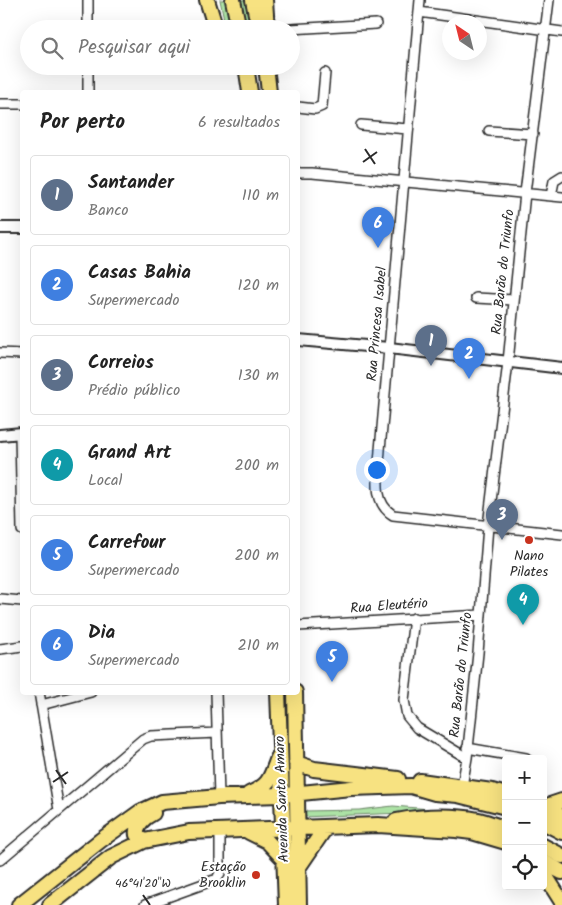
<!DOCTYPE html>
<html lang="pt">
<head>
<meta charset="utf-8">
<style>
  body { margin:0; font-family:Kalam,sans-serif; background:#f6f6f6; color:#222 }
  .controls { position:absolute; right:15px; bottom:15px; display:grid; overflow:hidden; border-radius:5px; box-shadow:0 5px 20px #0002 }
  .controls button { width:45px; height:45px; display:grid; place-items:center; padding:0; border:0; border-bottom:1px solid #e0e0e0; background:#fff; color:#222; font:25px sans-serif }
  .compass { position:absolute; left:442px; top:15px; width:45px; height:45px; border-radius:50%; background:#fff; box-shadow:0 5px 20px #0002; rotate:325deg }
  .you { position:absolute; left:376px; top:469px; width:18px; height:18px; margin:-12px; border:4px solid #fff; border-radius:50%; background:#1a73e8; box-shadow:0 0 0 8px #1a73e833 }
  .badge { display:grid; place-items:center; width:32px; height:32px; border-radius:50%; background:#1a73e8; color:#fff; font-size:16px; font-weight:700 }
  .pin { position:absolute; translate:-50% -41px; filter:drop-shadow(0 1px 2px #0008) }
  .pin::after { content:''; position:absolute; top:26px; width:18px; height:15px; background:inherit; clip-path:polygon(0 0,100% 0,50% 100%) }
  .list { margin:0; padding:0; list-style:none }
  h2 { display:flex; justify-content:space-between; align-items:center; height:65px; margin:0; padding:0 20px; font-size:21px }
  h2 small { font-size:16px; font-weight:400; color:#767676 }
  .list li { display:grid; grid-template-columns:32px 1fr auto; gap:15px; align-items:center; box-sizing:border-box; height:80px; margin:0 10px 10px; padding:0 10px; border:1px solid #e0e0e0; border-radius:5px }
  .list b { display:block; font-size:19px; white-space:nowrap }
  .list p { margin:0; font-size:16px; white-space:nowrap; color:#767676 }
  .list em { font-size:16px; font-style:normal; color:#767676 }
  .icon { flex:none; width:28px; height:28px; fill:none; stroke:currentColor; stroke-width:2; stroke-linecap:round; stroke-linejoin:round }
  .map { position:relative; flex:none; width:562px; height:905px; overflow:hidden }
  .search { position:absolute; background:#fff; box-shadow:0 5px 20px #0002; left:20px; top:20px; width:280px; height:55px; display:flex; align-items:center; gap:12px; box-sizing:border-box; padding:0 18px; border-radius:28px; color:#767676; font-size:19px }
  .panel { position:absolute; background:#fff; box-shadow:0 5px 20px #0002; left:20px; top:90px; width:280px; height:605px; border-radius:5px }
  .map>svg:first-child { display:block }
</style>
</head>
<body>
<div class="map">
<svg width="562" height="905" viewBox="0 0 562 905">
  <rect width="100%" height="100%" fill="#fff"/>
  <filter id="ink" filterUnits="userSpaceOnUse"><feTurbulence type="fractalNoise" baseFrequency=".02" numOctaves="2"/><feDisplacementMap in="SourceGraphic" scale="10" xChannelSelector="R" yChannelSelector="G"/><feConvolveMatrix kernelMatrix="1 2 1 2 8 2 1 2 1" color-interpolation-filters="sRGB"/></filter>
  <g filter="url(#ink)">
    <path fill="#ace2a5" stroke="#6c8668" d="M220 0H263L265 29H230L224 19Z
      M393 806 455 811 302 817 303 811 359 810Z"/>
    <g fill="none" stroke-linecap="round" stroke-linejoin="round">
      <defs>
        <path id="minor" d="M88 0V29
          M420 0 380 450C379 471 371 502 393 515L562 534
          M419 12 562 32
          M290 29 376 24
          M88 66V92
          M0 104H22
          M298 107 315 109 322 106 325 73
          M361 125 408 129
          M489 131 533 134
          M298 173H312L562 197
          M551 196 554 181 562 176
          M476 298 514 300
          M0 353 22 354
          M20 434 22 530
          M0 599 22 601
          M414 618 404 700 407 716 417 728 467 758
          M298 626 481 615
          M0 649 22 646
          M39 692 59 810
          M216 692 219 797
          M41 705 91 692
          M467 748 526 758
          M462 786 467 758 478 653 488 526 508 362 525 193 549 0
          M0 860 143 739 151 736 217 733
          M145 905 217 879 220 873V830"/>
        <path id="tertiary" d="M0 228H22
          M298 340 389 348 562 368
          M0 435 22 433"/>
        <path id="primary" d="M207 0 216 29
          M233 0 239 29
          M253 0 259 29
          M265 0 267 29
          M246 66 250 92
          M266 66 269 92
          M278 692 286 905
          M295 692 299 905
          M296 763 314 769 398 779
          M420 781 492 791 506 795
          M249 794C270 785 270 779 278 758
          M543 807 562 817
          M544 807 562 801
          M396 821C422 816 453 815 479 820 488 822 497 826 506 829
          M543 822 562 832
          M249 832 267 841 285 860
          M144 841 137 835C135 825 145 817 153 813
          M543 846 562 856
          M543 862 562 872
          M298 868 326 827
          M543 872 562 902
          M19 905 101 840 140 812 162 802 219 797 281 795 351 788 411 786 435 793 458 795 506 807
          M50 905 111 857 144 841 189 832 350 826 378 825 456 830 472 832 506 842"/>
      </defs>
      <use href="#minor" stroke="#2b2b2b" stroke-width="12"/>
      <use href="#tertiary" stroke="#2b2b2b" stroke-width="14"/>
      <use href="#primary" stroke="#2b2b2b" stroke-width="18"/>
      <use href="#minor" stroke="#fff" stroke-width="9"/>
      <use href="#tertiary" stroke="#fff" stroke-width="10"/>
      <use href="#primary" stroke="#f7e281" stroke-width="14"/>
    </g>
  </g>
  <path fill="none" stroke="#2b2b2b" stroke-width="2" d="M365 149 375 164M363 162 377 152M56 770 66 784M53 782 68 772M143 895 150 905"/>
  <g fill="#c8321e" stroke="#fff" stroke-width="2">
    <circle cx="529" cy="540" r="5"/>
    <circle cx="256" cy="875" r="5"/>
  </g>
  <g text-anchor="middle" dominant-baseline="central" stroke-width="4" stroke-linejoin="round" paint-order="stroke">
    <g font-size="14" fill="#2b2b2b" stroke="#fff">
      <text transform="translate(503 272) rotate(-84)">Rua Barão do Triunfo</text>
      <text transform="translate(377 324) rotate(-85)">Rua Princesa Isabel</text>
      <text transform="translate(389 606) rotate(-4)">Rua Eleutério</text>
      <text transform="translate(461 675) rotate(-84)">Rua Barão do Triunfo</text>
      <text transform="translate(282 799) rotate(-92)">Avenida Santo Amaro</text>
    </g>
    <g font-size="14" fill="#2b2b2b" stroke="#fff">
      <text x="529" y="556">Nano<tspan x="529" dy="16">Pilates</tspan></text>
      <text x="246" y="867" text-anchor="end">Estação<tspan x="246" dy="16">Brooklin</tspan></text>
    </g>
  </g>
  <g font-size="12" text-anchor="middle" fill="#2b2b2b" stroke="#fff" stroke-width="4" stroke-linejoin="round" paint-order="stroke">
    <text x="143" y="887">46°41'20"W</text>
  </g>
</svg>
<div class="controls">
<button>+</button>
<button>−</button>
<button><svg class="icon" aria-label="locate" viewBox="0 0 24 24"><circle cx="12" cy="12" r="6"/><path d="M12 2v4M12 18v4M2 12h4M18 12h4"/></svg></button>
</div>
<svg class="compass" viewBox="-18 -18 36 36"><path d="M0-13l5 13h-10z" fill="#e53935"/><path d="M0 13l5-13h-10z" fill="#767676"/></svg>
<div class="you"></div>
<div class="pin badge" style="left:431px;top:366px;background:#5c6f8a">1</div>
<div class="pin badge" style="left:469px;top:379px;background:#3f7fe0">2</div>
<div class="pin badge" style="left:502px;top:540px;background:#5c6f8a">3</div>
<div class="pin badge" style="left:523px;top:625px;background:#0f9aa8">4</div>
<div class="pin badge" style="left:332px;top:682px;background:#3f7fe0">5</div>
<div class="pin badge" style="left:378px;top:248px;background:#3f7fe0">6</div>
<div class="search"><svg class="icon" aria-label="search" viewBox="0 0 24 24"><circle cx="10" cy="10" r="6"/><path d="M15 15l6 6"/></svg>Pesquisar aqui</div>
<section class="panel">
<h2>Por perto<small>6 resultados</small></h2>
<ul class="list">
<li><span class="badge" style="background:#5c6f8a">1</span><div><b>Santander</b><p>Banco</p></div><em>110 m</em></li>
<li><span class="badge" style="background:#3f7fe0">2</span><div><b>Casas Bahia</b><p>Supermercado</p></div><em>120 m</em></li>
<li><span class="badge" style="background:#5c6f8a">3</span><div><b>Correios</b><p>Prédio público</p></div><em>130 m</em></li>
<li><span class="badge" style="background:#0f9aa8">4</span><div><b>Grand Art</b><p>Local</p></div><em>200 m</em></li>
<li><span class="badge" style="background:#3f7fe0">5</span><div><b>Carrefour</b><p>Supermercado</p></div><em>200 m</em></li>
<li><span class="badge" style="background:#3f7fe0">6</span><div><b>Dia</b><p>Supermercado</p></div><em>210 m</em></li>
</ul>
</section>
</div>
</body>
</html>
